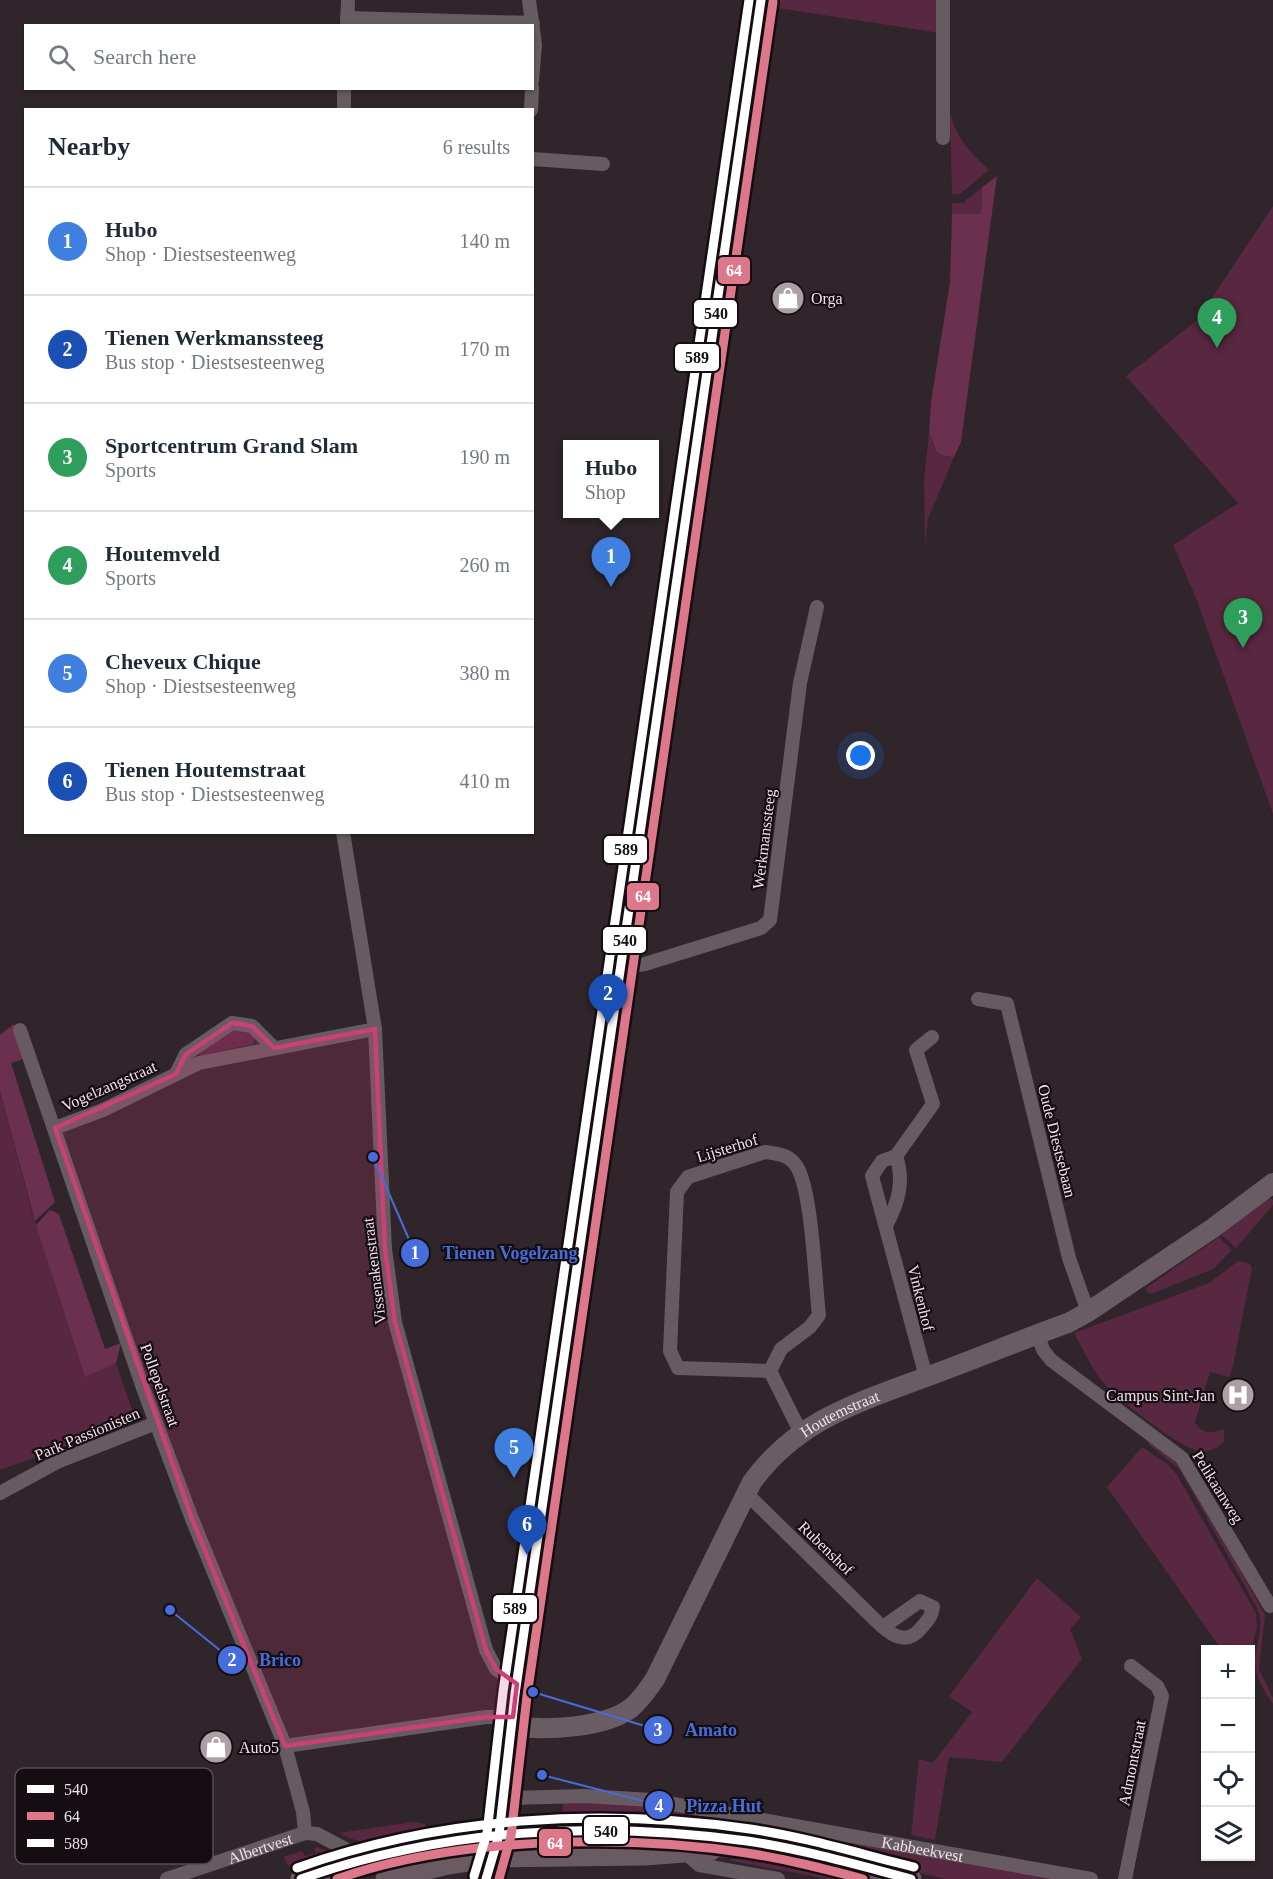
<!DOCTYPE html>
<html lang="en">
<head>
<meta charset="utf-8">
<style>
  body { margin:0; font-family:Georgia,serif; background:#f2f2f3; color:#1f2937 }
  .controls { position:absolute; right:18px; bottom:18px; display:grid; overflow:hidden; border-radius:0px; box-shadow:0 2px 4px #0004 }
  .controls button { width:54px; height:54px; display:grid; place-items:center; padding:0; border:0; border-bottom:2px solid #e0e1e3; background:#fff; color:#1f2937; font:30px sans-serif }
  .you { position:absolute; left:861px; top:756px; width:21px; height:21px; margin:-15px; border:4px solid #fff; border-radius:50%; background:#1a73e8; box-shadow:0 0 0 9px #1a73e833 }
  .badge { display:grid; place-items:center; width:39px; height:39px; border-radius:50%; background:#ea580c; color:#fff; font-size:20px; font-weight:700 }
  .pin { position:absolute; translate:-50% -50px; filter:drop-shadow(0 2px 3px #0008) }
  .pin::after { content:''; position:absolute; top:32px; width:21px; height:18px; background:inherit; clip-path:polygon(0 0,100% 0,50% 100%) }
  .popup { position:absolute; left:563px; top:440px; width:96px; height:78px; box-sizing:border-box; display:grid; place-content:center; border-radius:0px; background:#fff; filter:drop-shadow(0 2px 4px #0005); font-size:20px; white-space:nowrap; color:#747a83 }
  .popup b { font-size:22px; color:#1f2937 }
  .popup::after { content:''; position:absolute; left:50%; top:100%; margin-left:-12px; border:12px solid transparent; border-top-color:#fff }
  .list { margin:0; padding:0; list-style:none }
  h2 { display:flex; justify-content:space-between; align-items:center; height:78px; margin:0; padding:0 24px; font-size:26px }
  h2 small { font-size:20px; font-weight:400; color:#747a83 }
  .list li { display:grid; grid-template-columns:39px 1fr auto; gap:18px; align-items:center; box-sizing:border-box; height:108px; padding:0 24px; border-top:2px solid #e0e1e3 }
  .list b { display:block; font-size:22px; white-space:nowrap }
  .list p { margin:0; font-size:20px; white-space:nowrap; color:#747a83 }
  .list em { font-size:20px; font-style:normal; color:#747a83 }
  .icon { flex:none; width:33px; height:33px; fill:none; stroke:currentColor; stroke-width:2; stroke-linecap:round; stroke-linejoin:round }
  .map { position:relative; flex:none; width:1273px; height:1879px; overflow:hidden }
  .search { position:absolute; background:#fff; box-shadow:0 2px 4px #0004; left:24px; top:24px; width:510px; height:66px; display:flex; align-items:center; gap:15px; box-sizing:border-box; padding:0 21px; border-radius:0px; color:#747a83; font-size:22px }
  .panel { position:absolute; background:#fff; box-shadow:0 2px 4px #0004; left:24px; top:108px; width:510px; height:726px; border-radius:0px }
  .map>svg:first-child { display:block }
</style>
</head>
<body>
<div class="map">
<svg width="1273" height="1879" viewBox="0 0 1273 1879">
  <rect width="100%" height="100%" fill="#2f252a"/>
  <path fill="#582740" d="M772 0H939L940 33 771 7Z
    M950 112C956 138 971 153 989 170L960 194H952Z
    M982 187 981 214H952V203H963Z
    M1273 206V814L1196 598 1173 545 1238 503 1126 376 1197 320Z
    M929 433 933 444 944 456 954 457 928 519 925 544 924 479Z
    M241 1027 256 1035 253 1044 201 1056 198 1054 230 1028Z
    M0 1091 32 1212 85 1376 116 1363 136 1421 0 1470Z
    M1268 1198 1273 1200V1205L1236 1248 1221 1235Z
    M1219 1237 1232 1250 1213 1269 1151 1294 1146 1291V1288Z
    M1238 1261 1249 1263 1252 1268 1232 1371 1229 1377 1210 1372 1195 1422C1202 1435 1212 1433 1224 1429V1441C1217 1450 1206 1453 1195 1450 1175 1444 1116 1398 1102 1381 1091 1368 1083 1349 1074 1333L1209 1283Z
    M1151 1440 1178 1462 1207 1509 1265 1615 1259 1669 1273 1698V1704C1264 1690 1254 1678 1255 1660 1256 1641 1265 1627 1257 1608L1180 1470 1147 1443Z
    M1142 1447 1167 1464 1177 1475 1256 1613 1257 1627 1251 1651 1221 1649 1107 1487Z
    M1037 1578 1081 1617 1070 1629 1082 1659 1002 1762 949 1757 935 1840 911 1835 919 1759 933 1763 972 1712 949 1696Z
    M563 1800 654 1806 1056 1879H946L848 1856 689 1824 658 1820 563 1819Z
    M413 1822 426 1824 424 1833C389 1841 374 1851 339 1833Z
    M317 1847 328 1852 330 1856 295 1868 287 1865 284 1857 302 1851 305 1856 316 1853 314 1849Z
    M432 1852 433 1857 345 1879H324Z
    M738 1855 755 1856 860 1879H828L732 1861 731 1858H717L715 1865 697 1857Z"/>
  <path fill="#6a304e" d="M997 176 961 442 954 457 944 456 937 452 929 433 931 402 950 282 952 214H981L982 187Z
    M14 1024 26 1058 11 1063 55 1202 35 1221 0 1091V1035Z
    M50 1210 59 1214 105 1349 121 1343 116 1363 85 1377 36 1225Z"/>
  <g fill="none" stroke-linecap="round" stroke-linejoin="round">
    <g stroke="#665b60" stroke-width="14">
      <path d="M529 0 535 45 532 81"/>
      <path d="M943 0V138"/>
      <path d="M347 18 533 23"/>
      <path d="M347 26 348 0"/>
      <path d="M344 110V88"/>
      <path d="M531 110 532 88"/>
      <path d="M532 159 603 164"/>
      <path d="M343 832 375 1029 385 1249 395 1322 486 1650 496 1669 517 1684"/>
      <path d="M621 968 645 964 761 928 770 920 800 683 817 607"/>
      <path d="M978 999 1007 1004 1069 1258 1088 1312"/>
      <path d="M20 1030 143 1388 192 1519 285 1746 303 1812 305 1833"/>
      <path d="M176 1074 186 1054 232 1023 252 1026 274 1048"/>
      <path d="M55 1128 103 1110 199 1063 375 1029"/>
      <path d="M765 1152C778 1154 789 1154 797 1167 812 1191 815 1282 819 1315L810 1327 781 1349 770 1371 678 1368 670 1351 677 1192 688 1177Z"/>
      <path d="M886 1226C898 1203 905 1181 896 1156"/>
      <path d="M1038 1334 1043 1350 1051 1360 1182 1458 1270 1606"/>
      <path d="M770 1371 800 1431"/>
      <path d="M926 1377 872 1176 882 1161 896 1156 933 1104 916 1050 932 1037"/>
      <path d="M0 1493 57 1462 156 1423"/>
      <path d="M746 1493 865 1610C881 1625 902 1653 922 1627 928 1620 932 1616 933 1607L920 1601 883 1627"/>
      <path d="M285 1746 486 1717H513"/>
      <path id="s1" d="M504 1798 586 1796 651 1800 1091 1879"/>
      <path d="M682 1850 699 1865 778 1879"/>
      <path id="s2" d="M167 1879 305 1833 317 1834 364 1859"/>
      <path d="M486 1879 493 1857"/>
      <path d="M1125 1879 1162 1696 1157 1686 1131 1666"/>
    </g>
    <path stroke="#6a5c63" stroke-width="20" id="s3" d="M513 1726C545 1731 605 1728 631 1708 641 1700 648 1689 655 1679L752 1482C797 1420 857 1403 926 1377 973 1360 1020 1340 1068 1323L1088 1312 1213 1228 1273 1183"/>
    <path stroke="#695b61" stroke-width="21" d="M493 1857 502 1818 515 1694 761 0
      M301 1879C426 1827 590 1825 724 1838 787 1844 850 1864 911 1879
      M386 1879 448 1864 493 1857 645 1855 711 1850"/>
    <defs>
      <path id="bus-1" d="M301 1879C443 1829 598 1820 747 1841 802 1849 857 1865 911 1879
        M486 1879 499 1835 515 1694 761 0"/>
      <path id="bus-2" d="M337 1879C456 1837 623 1834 747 1853 787 1859 825 1869 863 1879
        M499 1879 511 1836 527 1696 773 2"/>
      <path id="bus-3" d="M297 1868C440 1817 600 1807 750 1829 806 1837 860 1854 914 1867
        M474 1876 487 1833 503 1692 749 0"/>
    </defs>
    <use href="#bus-1" stroke="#150d11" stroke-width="14"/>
    <use href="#bus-2" stroke="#150d11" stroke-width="14"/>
    <use href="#bus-3" stroke="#150d11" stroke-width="14"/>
    <use href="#bus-1" stroke="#fff" stroke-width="9"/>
    <use href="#bus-2" stroke="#dc788a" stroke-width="9"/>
    <use href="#bus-3" stroke="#fff" stroke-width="9"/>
  </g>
  <path fill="#cb4077" fill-opacity="0.2" stroke="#cb4077" stroke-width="4.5" stroke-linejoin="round" d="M232 1023 252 1026 274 1048 375 1029 385 1249 395 1322 486 1650 496 1669 517 1684 513 1717H486L285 1746 192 1519 55 1128 176 1074 186 1054Z"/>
  <defs>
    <symbol id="shop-disc" viewBox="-11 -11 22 22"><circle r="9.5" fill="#aca0a6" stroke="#150d11"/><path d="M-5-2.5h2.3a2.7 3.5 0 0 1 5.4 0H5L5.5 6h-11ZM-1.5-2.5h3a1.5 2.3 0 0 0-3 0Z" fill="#fff"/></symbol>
    <symbol id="hospital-disc" viewBox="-11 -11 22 22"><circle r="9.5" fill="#aca0a6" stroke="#150d11"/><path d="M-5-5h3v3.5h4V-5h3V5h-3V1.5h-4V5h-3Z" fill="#fff"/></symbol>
  </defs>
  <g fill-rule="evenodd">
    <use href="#shop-disc" x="769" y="279" width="38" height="38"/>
    <use href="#hospital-disc" x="1219" y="1376" width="38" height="38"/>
    <use href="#shop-disc" x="197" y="1728" width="38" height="38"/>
  </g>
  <g text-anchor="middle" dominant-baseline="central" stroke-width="4.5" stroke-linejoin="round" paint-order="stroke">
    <g font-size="16" fill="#efe2e8" stroke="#150d11" text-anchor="start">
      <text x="811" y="298">Orga</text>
      <text x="1215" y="1395" text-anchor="end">Campus Sint-Jan</text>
      <text x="239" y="1747">Auto5</text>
    </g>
    <g font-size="16" fill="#efe2e8" stroke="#150d11">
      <text transform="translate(764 839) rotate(-83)">Werkmanssteeg</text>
      <text transform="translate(109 1086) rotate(-24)">Vogelzangstraat</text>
      <text transform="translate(1057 1141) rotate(76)">Oude Diestsebaan</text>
      <text transform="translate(727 1148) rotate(-17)">Lijsterhof</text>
      <text transform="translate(374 1271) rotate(-97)">Vissenakenstraat</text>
      <text transform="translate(921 1298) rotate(76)">Vinkenhof</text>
      <text transform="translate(160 1385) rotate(70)">Pollepelstraat</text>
      <text stroke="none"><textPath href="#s3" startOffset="492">Houtemstraat</textPath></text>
      <text transform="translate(87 1434) rotate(-23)">Park Passionisten</text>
      <text transform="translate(1218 1487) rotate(58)">Pelikaanweg</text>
      <text transform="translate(826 1548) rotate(44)">Rubenshof</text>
      <text transform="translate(1132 1763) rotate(-79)">Admontstraat</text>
      <text stroke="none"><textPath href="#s2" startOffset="98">Albertvest</textPath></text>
      <text stroke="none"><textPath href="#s1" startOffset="423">Kabbeekvest</textPath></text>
    </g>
  </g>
  <rect x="15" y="1768" width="198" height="96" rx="9" fill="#150d11" stroke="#564d52" stroke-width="1.5"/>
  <rect x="27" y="1785" width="27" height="8" fill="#fff"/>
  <rect x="27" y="1812" width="27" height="8" fill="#dc788a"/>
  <rect x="27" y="1839" width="27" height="8" fill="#fff"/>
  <g font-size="16" fill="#efe2e8">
    <text x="64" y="1795">540</text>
    <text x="64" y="1822">64</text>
    <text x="64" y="1849">589</text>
  </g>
  <path fill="none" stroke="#476cdb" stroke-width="2" d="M373 1157L415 1253M170 1610L232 1660M533 1692L658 1730M542 1775L659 1805"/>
  <g fill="#476cdb" stroke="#150d11" stroke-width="2">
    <circle cx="373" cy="1157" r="6"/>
    <circle cx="170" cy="1610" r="6"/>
    <circle cx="533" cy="1692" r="6"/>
    <circle cx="542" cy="1775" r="6"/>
    <circle cx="415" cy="1253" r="15"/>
    <circle cx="232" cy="1660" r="15"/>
    <circle cx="658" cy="1730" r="15"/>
    <circle cx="659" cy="1805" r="15"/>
  </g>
  <g font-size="18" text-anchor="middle" font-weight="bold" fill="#fff">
    <text x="415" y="1259">1</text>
    <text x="232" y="1666">2</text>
    <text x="658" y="1736">3</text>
    <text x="659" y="1812">4</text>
  </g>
  <g font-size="18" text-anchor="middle" font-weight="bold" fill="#476cdb" stroke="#150d11" stroke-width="4.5" stroke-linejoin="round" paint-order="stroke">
    <text x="510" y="1259">Tienen Vogelzang</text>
    <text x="280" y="1666">Brico</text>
    <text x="711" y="1736">Amato</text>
    <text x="724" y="1812">Pizza Hut</text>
  </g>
  <g stroke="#150d11" stroke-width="2">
    <rect x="717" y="256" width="34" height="29" rx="6" fill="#dc788a"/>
    <rect x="693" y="299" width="45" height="29" rx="6" fill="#fff"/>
    <rect x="674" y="343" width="46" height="29" rx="6" fill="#fff"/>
    <rect x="603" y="835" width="45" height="29" rx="6" fill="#fff"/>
    <rect x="626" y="882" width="34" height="29" rx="6" fill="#dc788a"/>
    <rect x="602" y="926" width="45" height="28" rx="6" fill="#fff"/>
    <rect x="492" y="1594" width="46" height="29" rx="6" fill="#fff"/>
    <rect x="583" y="1816" width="46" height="29" rx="6" fill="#fff"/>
    <rect x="538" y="1828" width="34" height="29" rx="6" fill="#dc788a"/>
  </g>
  <g font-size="16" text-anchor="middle" font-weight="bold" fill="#fff">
    <text x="734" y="276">64</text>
    <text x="643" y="902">64</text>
    <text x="555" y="1849">64</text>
  </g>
  <g font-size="16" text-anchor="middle" font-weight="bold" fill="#111">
    <text x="716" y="319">540</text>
    <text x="697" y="363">589</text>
    <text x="626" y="855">589</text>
    <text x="625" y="946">540</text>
    <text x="515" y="1614">589</text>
    <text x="606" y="1837">540</text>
  </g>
</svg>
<div class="controls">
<button>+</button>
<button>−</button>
<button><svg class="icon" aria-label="locate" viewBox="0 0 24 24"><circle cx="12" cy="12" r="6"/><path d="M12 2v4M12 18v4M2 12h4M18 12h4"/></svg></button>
<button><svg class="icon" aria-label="layers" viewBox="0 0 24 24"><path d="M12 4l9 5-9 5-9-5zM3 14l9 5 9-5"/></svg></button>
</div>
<div class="you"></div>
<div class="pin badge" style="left:611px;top:587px;background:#3f7fe0">1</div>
<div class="popup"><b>Hubo</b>Shop</div>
<div class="pin badge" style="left:608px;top:1024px;background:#1a4fb4">2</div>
<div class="pin badge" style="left:1243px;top:648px;background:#2e9e5b">3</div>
<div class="pin badge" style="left:1217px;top:348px;background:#2e9e5b">4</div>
<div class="pin badge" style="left:514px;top:1478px;background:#3f7fe0">5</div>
<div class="pin badge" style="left:527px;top:1555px;background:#1a4fb4">6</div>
<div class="search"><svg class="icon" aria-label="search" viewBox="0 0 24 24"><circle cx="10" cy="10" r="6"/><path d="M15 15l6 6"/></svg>Search here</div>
<section class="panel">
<h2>Nearby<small>6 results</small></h2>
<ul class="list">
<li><span class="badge" style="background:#3f7fe0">1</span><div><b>Hubo</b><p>Shop · Diestsesteenweg</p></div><em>140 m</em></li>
<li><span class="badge" style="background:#1a4fb4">2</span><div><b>Tienen Werkmanssteeg</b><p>Bus stop · Diestsesteenweg</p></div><em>170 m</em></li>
<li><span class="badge" style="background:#2e9e5b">3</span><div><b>Sportcentrum Grand Slam</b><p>Sports</p></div><em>190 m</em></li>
<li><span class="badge" style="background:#2e9e5b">4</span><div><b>Houtemveld</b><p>Sports</p></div><em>260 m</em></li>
<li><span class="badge" style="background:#3f7fe0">5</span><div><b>Cheveux Chique</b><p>Shop · Diestsesteenweg</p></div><em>380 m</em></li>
<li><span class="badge" style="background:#1a4fb4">6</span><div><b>Tienen Houtemstraat</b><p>Bus stop · Diestsesteenweg</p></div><em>410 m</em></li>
</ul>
</section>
</div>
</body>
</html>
